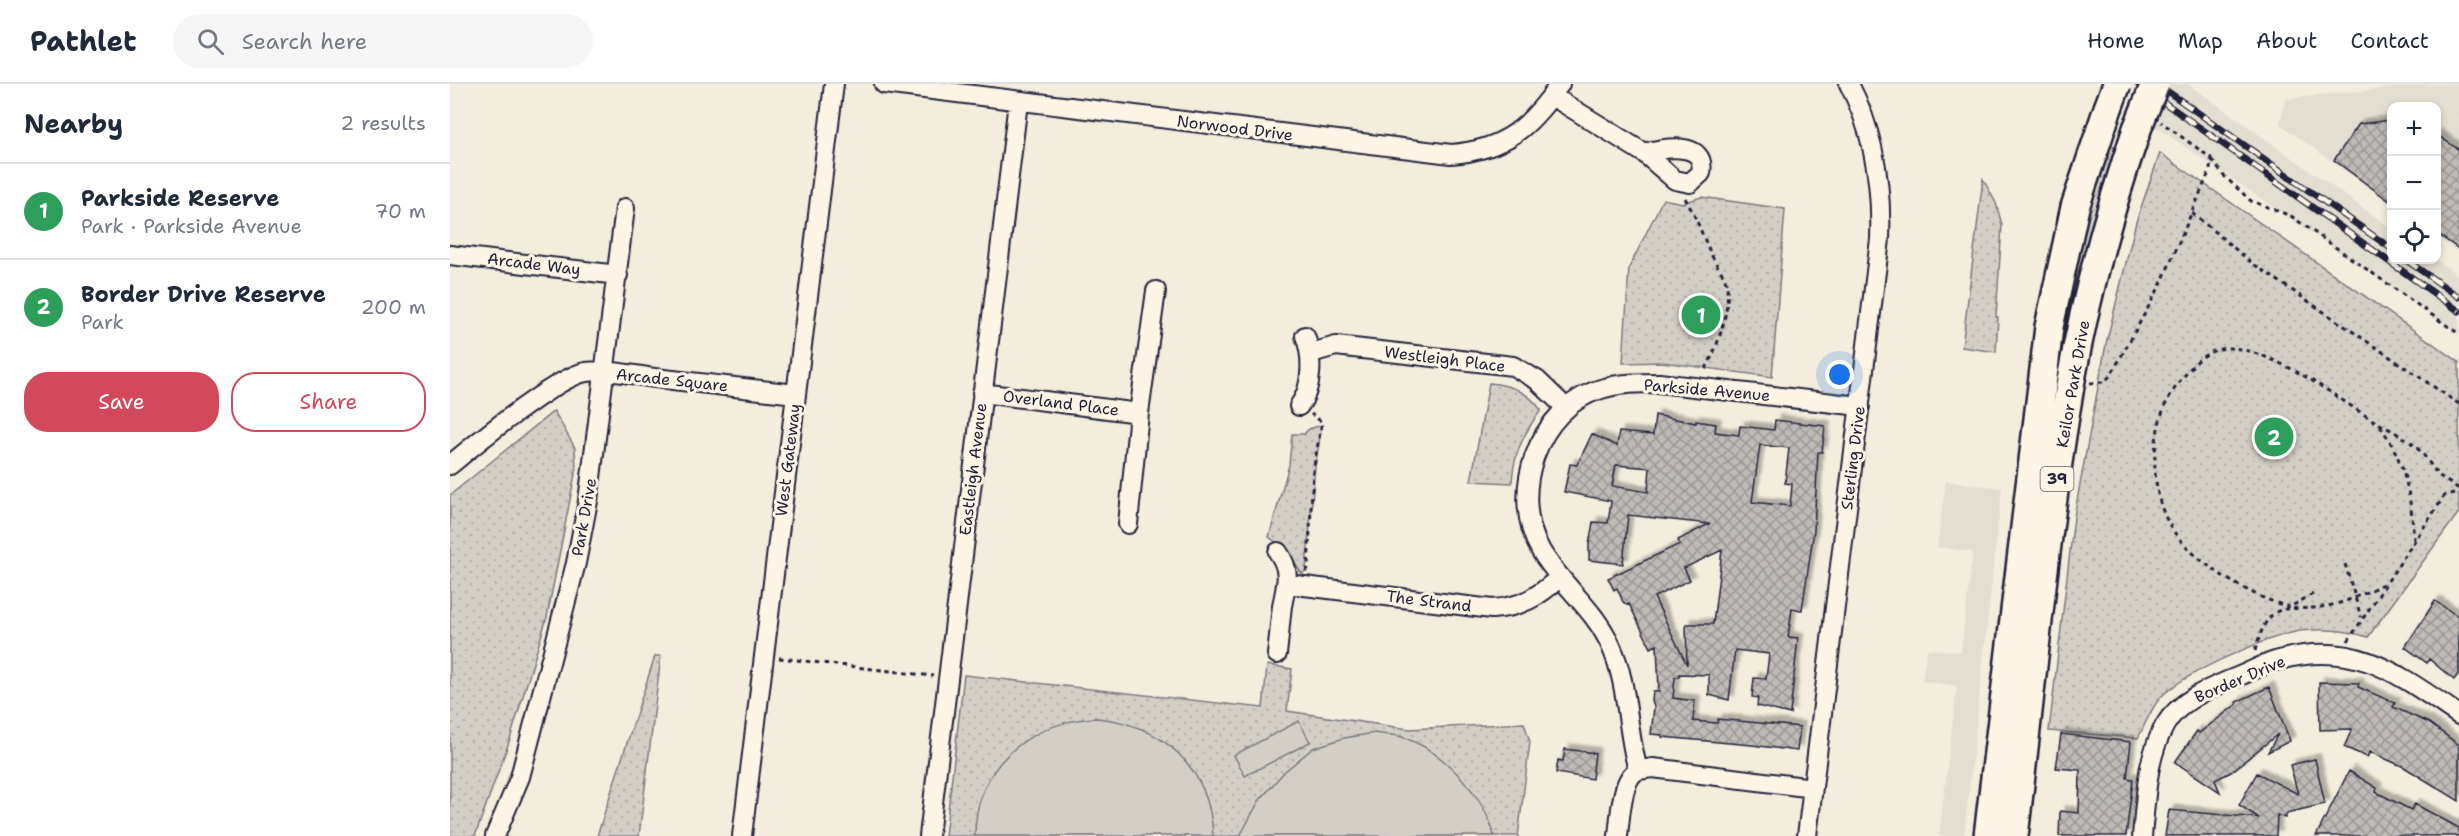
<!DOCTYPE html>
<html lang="en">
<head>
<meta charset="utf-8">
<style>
  body { margin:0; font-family:"Shantell Sans",sans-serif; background:#f6f6f7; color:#1f2937 }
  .controls { position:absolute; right:18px; top:18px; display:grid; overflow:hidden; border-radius:12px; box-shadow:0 3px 9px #0003 }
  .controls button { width:54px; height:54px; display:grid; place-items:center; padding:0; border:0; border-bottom:2px solid #e0e1e3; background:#fff; color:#1f2937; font:30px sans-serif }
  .you { position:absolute; left:1390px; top:291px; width:21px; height:21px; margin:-15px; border:4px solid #fff; border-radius:50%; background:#1a73e8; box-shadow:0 0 0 9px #1a73e833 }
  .badge { display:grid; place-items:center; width:39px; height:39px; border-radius:50%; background:#d1495b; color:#fff; font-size:20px; font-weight:700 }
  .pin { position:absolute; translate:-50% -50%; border:3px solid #fff; box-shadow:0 2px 6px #0006 }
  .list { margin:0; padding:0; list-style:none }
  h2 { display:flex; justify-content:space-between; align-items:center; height:78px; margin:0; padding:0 24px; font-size:26px }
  h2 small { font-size:20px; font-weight:400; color:#747a83 }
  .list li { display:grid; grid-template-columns:39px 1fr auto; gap:18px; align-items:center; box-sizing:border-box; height:96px; padding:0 24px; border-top:2px solid #e0e1e3 }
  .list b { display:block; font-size:22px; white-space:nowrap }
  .list p { margin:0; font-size:20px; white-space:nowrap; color:#747a83 }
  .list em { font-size:20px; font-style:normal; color:#747a83 }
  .actions { display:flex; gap:12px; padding:18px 24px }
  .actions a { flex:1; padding:14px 0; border:2px solid #d1495b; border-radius:24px; text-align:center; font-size:21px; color:#d1495b }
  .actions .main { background:#d1495b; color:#fff }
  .icon { flex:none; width:33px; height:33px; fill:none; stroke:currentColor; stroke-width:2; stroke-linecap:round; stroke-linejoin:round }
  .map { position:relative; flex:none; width:2009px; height:752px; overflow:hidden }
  header { display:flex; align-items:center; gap:36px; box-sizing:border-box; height:84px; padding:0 30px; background:#fff; border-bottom:2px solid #e0e1e3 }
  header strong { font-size:28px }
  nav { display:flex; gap:33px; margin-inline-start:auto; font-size:21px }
  .search { width:420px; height:54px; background:#f6f6f7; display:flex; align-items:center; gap:15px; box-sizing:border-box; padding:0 21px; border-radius:33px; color:#747a83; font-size:22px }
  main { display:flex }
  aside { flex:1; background:#fff }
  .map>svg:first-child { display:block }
</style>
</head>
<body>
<header>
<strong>Pathlet</strong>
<div class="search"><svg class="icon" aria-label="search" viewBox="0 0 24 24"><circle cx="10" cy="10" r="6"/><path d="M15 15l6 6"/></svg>Search here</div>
<nav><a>Home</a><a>Map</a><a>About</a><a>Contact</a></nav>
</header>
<main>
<aside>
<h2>Nearby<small>2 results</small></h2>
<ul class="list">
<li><span class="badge" style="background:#2e9e5b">1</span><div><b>Parkside Reserve</b><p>Park · Parkside Avenue</p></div><em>70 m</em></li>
<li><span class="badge" style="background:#2e9e5b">2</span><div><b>Border Drive Reserve</b><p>Park</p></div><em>200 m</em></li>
</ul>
<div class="actions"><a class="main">Save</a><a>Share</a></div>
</aside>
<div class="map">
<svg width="2009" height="752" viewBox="0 0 2009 752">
  <defs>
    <pattern id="green-dots" width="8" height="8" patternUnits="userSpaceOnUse" patternTransform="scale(1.5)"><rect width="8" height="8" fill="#d4cfc6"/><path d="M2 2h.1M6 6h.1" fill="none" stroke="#b6b1ab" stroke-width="1.8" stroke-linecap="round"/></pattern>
    <pattern id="building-cross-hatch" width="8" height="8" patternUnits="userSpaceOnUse" patternTransform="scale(1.5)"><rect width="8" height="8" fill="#bfbab6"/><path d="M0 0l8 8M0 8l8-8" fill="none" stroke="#9b9795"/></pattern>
    <filter id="shadow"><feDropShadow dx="5" dy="-5" stdDeviation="1.5" flood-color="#0004"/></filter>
  </defs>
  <rect width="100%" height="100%" fill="#f3edde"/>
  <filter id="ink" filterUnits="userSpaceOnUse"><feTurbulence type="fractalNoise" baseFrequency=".0167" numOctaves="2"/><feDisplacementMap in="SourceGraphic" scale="12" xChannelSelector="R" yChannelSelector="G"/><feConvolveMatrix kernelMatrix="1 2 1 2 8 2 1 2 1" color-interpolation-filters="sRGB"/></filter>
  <g filter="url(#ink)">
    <path fill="#e3ded2" d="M1716 0H1738L1941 144 1942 176H1986L2009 192V250L1699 38Z
      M1976 0H2009V169L1987 153 1986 22H1942L1941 120 1830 40 1835 15Z
      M1496 397 1552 404 1514 752H1489L1507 602 1472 597 1477 565 1511 568 1523 468 1487 463Z"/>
    <path fill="url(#green-dots)" stroke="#7b7880" stroke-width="1.5" d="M1661 62 1672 65 1592 373 1602 288 1635 121Z
      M1710 69 2009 278V428L1918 553C1896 546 1873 544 1850 547 1816 553 1733 589 1710 614 1700 626 1695 641 1688 654L1599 647 1624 433 1656 260 1686 138Z
      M1533 95 1546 119 1552 141 1546 233H1548L1546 268 1512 263Z
      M1251 113 1335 125 1322 293 1212 278 1173 279 1179 184 1213 115 1233 119Z
      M1039 299C1062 301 1078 308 1091 326 1074 348 1063 371 1062 399L1021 397Z
      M104 327 125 364 126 385 97 533 60 655 25 752H0V411Z
      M872 341 865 383 856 486 852 490 835 465 819 453 839 381 842 350H854L859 345Z
      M205 572H211L189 752H147Z
      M817 581 842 585 837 627 959 645 1074 639 1080 658 1068 752H495L514 591 813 624Z"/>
    <path fill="#d4cfc6" stroke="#7b7880" stroke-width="1.5" d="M646 634C713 640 760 684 763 752H525C524 682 581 637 646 634Z
      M849 637 860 658 795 692 784 671Z
      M925 649C934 651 944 650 952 653 992 666 1035 711 1044 752H790L809 717 834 688 863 664 894 654Z"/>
    <path fill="url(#building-cross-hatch)" stroke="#22223b" stroke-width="1.5" fill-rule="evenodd" filter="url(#shadow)" d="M1941 36V118L1884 76 1909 40Z
      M1986 50 2009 66V165L1986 149Z
      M1205 331 1246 339V337L1266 340 1265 348 1289 351 1290 342 1324 346 1325 336 1375 342 1372 368H1368L1364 446 1352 526 1342 525 1338 553 1348 554 1340 630 1307 622 1308 614 1302 613 1304 594 1316 595 1319 570 1285 566 1279 616 1259 611V591L1229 590V593H1225L1223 614 1245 617 1243 637 1267 639 1268 635 1350 643 1347 667 1302 661 1212 653V651L1201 650 1204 623 1202 617 1203 607 1209 608 1207 561 1201 564 1179 520 1177 521 1173 518 1167 504 1164 506 1158 494 1230 460 1228 456 1259 440 1178 431 1173 480 1139 476V461L1143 438 1158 439 1161 417 1114 408 1120 380 1127 381 1142 350 1167 362 1169 348 1203 351ZM1310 361 1339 364 1335 399 1342 400 1340 422 1302 418ZM1166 381 1200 384 1198 408 1162 402ZM1272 466 1263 540H1236L1237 581 1204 513 1240 496 1234 484Z
      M1985 517 2009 533V589L2004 596 1979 575 1977 579 1955 563Z
      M1869 598 1909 599 1908 603 1945 619 1943 623 1979 639 2009 661V717L1954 683 1920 668 1917 673 1894 663 1902 645 1870 646Z
      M1819 603 1840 657 1818 668 1828 650 1781 688 1765 696 1770 708 1725 678 1747 647 1749 649 1787 620 1786 618Z
      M1611 650 1681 658 1677 694 1683 695 1676 752H1609L1610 727 1629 729 1630 686 1606 684Z
      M1115 665 1145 669 1142 695 1106 689 1108 676 1113 677Z
      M1865 675 1875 720 1837 729 1835 734 1827 731 1826 752H1715L1719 726 1809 734 1789 721 1807 689 1848 710 1840 681Z
      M1899 687 1927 704 1926 708 1961 726 1965 720 2009 744V752H1866Z"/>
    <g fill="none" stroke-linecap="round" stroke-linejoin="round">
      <defs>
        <path id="minor" d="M434 0 1001 70C1055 66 1080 43 1110 0
          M1102 12 1194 69 1225 96 1240 99 1251 89C1257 56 1214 64 1194 69
          M0 171 168 191
          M861 269 886 262 1063 282 1087 296 1115 323
          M532 309 689 329
          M849 322C863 304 863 272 855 252
          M0 381C24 361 108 292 136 288 158 285 183 291 205 294 252 299 299 305 346 310
          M678 440 689 329 706 207
          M838 500 1042 525C1072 523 1088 513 1110 493
          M827 570C829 554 830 538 832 522 836 500 842 488 828 468
          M1188 686C1176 645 1179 602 1161 562 1145 525 1112 502 1091 467 1058 411 1087 324 1151 305 1170 299 1190 299 1209 299L1410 322
          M45 752 70 693 126 479 138 417 175 124
          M292 752 384 0
          M479 752 568 18
          M1168 752C1170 736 1171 698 1185 688 1190 685 1197 685 1203 684L1363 704
          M1357 752 1430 155C1432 102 1424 48 1399 0
          M1692 752C1696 714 1696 675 1715 641 1729 617 1758 605 1782 595 1798 589 1813 580 1829 576 1906 555 1948 590 2009 631"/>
        <path id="primary" d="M1538 752 1599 243 1625 123 1658 24
          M1564 752C1582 601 1595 446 1621 296 1636 211 1659 127 1687 45"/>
      </defs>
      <use href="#minor" stroke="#22223b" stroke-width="22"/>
      <use href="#primary" stroke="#22223b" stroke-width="32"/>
      <path stroke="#22223b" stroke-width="3" stroke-dasharray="4.5 4.5" stroke-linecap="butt" d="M1762 76 1773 91 1801 117 1841 132 2009 250
        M1235 114C1247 134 1253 154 1263 174 1268 184 1276 192 1277 203 1280 228 1266 268 1254 288
        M1742 129 1802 179 2009 320
        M1640 299 1654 298 1661 291 1711 200 1760 86 1761 74 1711 38
        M1930 342C1956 378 1961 413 1964 457
        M1895 480 1911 533
        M856 488 858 484 863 387 872 338 861 330
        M1863 510 1840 523C1800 513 1740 477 1719 440 1701 408 1701 358 1714 324 1719 311 1729 298 1739 286 1752 270 1768 261 1790 265 1838 276 1880 309 1921 335 1936 344 1955 352 1967 364 1975 371 1980 381 1987 389 1993 396 2002 400 2009 405
        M1898 557 1995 411 2009 408
        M1805 567C1821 507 1837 532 1882 521 1900 517 1917 508 1933 500
        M329 574 483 592"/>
      <use href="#minor" stroke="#fcf5e5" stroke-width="18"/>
      <use href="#primary" stroke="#fcf5e5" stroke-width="27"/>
      <defs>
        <path id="rail" d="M1688 0 2009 227
          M1707 0 1942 165
          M1956 176 2009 213"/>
      </defs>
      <use href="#rail" stroke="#22223b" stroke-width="7"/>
      <use href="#rail" stroke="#fcf5e5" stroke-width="4.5" stroke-dasharray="14" stroke-linecap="butt"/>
      <defs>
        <path id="primary-bridge" d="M1658 24 1667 0
          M1687 45 1705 0"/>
      </defs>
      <use href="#primary-bridge" stroke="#22223b" stroke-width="32" stroke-linecap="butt"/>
      <use href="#primary-bridge" stroke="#fcf5e5" stroke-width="27"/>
    </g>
  </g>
  <g text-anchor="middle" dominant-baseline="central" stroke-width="6" stroke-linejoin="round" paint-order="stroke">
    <rect fill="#fcf5e5" stroke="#63616e" stroke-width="1.5" x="1590.5" y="383" width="33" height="24" rx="4.5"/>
    <g font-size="15" font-weight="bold" fill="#22223b">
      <text x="1607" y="395">39</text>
    </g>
    <g font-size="16" fill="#22223b" stroke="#fcf5e5">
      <text transform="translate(785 44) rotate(7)">Norwood Drive</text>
      <text transform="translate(84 180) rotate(7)">Arcade Way</text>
      <text transform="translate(995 275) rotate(7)">Westleigh Place</text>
      <text transform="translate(222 296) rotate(6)">Arcade Square</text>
      <text transform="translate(1623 300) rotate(-80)">Keilor Park Drive</text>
      <text transform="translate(1257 306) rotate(5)">Parkside Avenue</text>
      <text transform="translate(611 319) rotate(7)">Overland Place</text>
      <text transform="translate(1403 374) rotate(-83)">Sterling Drive</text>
      <text transform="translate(338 376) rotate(-83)">West Gateway</text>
      <text transform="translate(523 385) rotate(-83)">Eastleigh Avenue</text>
      <text transform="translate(134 433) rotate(-80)">Park Drive</text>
      <text transform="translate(979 517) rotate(7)">The Strand</text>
      <text transform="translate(1790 595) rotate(-23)">Border Drive</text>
    </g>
  </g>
</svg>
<div class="controls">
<button>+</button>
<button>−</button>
<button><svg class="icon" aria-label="locate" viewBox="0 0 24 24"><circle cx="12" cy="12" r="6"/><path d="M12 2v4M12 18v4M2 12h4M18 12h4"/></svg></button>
</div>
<div class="you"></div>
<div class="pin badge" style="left:1251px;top:231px;background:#2e9e5b">1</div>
<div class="pin badge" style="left:1824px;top:353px;background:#2e9e5b">2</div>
</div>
</main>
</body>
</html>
